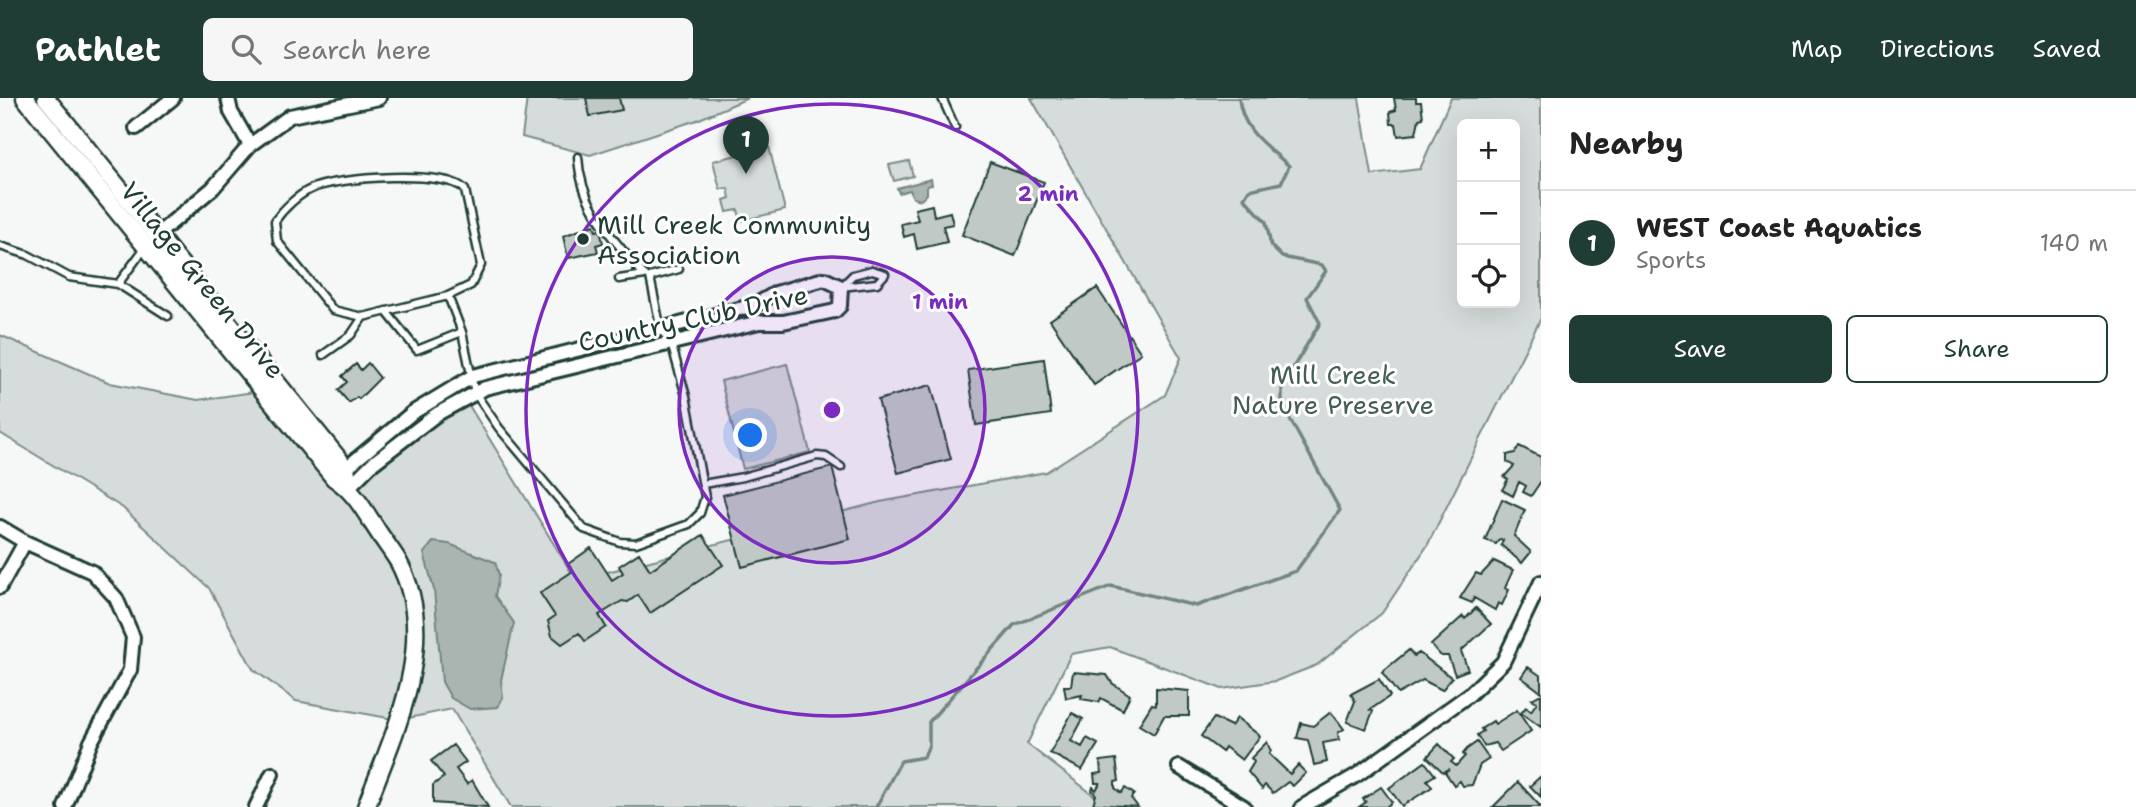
<!DOCTYPE html>
<html lang="en">
<head>
<meta charset="utf-8">
<style>
  body { margin:0; font-family:"Shantell Sans",sans-serif; background:#f6f6f6; color:#222 }
  .controls { position:absolute; right:21px; top:21px; display:grid; overflow:hidden; border-radius:10px; box-shadow:0 7px 28px #0002 }
  .controls button { width:63px; height:63px; display:grid; place-items:center; padding:0; border:0; border-bottom:2px solid #e0e0e0; background:#fff; color:#222; font:35px sans-serif }
  .you { position:absolute; left:751px; top:338px; width:24px; height:24px; margin:-18px; border:5px solid #fff; border-radius:50%; background:#1a73e8; box-shadow:0 0 0 10px #1a73e833 }
  .badge { display:grid; place-items:center; width:46px; height:46px; border-radius:50%; background:#1f3d34; color:#fff; font-size:23px; font-weight:700 }
  .pin { position:absolute; translate:-50% -58px; filter:drop-shadow(0 2px 4px #0008) }
  .pin::after { content:''; position:absolute; top:37px; width:24px; height:21px; background:inherit; clip-path:polygon(0 0,100% 0,50% 100%) }
  .list { margin:0; padding:0; list-style:none }
  h2 { display:flex; justify-content:space-between; align-items:center; height:91px; margin:0; padding:0 28px; font-size:30px }
  h2 small { font-size:23px; font-weight:400; color:#767676 }
  .list li { display:grid; grid-template-columns:46px 1fr auto; gap:21px; align-items:center; box-sizing:border-box; height:105px; padding:0 28px; border-top:2px solid #e0e0e0 }
  .list b { display:block; font-size:26px; white-space:nowrap }
  .list p { margin:0; font-size:23px; white-space:nowrap; color:#767676 }
  .list em { font-size:23px; font-style:normal; color:#767676 }
  .actions { display:flex; gap:14px; padding:21px 28px }
  .actions a { flex:1; padding:16px 0; border:2px solid #1f3d34; border-radius:10px; text-align:center; font-size:24px; color:#1f3d34 }
  .actions .main { background:#1f3d34; color:#fff }
  .icon { flex:none; width:38px; height:38px; fill:none; stroke:currentColor; stroke-width:2; stroke-linecap:round; stroke-linejoin:round }
  .map { position:relative; flex:none; width:1541px; height:709px; overflow:hidden }
  header { display:flex; align-items:center; gap:42px; box-sizing:border-box; height:98px; padding:0 35px; background:#1f3d34; color:#fff }
  header strong { font-size:33px }
  nav { display:flex; gap:38px; margin-inline-start:auto; font-size:24px }
  .search { width:490px; height:63px; background:#f6f6f6; display:flex; align-items:center; gap:18px; box-sizing:border-box; padding:0 24px; border-radius:10px; color:#767676; font-size:26px }
  main { display:flex }
  aside { flex:1; background:#fff }
  .map>svg:first-child { display:block }
</style>
</head>
<body>
<header>
<strong>Pathlet</strong>
<div class="search"><svg class="icon" aria-label="search" viewBox="0 0 24 24"><circle cx="10" cy="10" r="6"/><path d="M15 15l6 6"/></svg>Search here</div>
<nav><a>Map</a><a>Directions</a><a>Saved</a></nav>
</header>
<main>
<div class="map">
<svg width="1541" height="709" viewBox="0 0 1541 709">
  <rect width="100%" height="100%" fill="#f6f7f7"/>
  <filter id="ink" filterUnits="userSpaceOnUse"><feTurbulence type="fractalNoise" baseFrequency=".0143" numOctaves="2"/><feDisplacementMap in="SourceGraphic" scale="14" xChannelSelector="R" yChannelSelector="G"/><feConvolveMatrix kernelMatrix="1 2 1 2 8 2 1 2 1" color-interpolation-filters="sRGB"/></filter>
  <g filter="url(#ink)">
    <path fill="#d6dcdb" stroke="#7a8c88" stroke-width="2" fill-rule="evenodd" d="M527 0H748L697 22 590 57 522 39Z
      M1031 0H1359L1372 77 1420 71 1451 0H1541V220L1427 448 1382 515 1317 567 1276 583 1222 591 1110 549 1071 556 1027 646 1109 709H511L452 611 399 622 296 603 253 571 209 490 123 410 0 335V237L110 285 198 302 261 293 349 389 465 301 576 482 880 404 1046 374 1165 297 1181 260ZM1462 26H1515V205H1462Z
      M769 49 785 112 741 123 738 112 727 114 724 102 730 100 728 90 720 91 713 63Z
      M909 63 913 78 894 83 889 67Z
      M787 266 810 354 743 371 721 283Z"/>
    <path fill="#aab5b1" stroke="#72857f" stroke-width="2" d="M931 81 932 87 927 88V96L921 102 913 100 910 92 899 95 897 90Z
      M433 444 449 446 495 464 499 477 495 498 514 525 501 582 503 599 498 609 470 611 451 600 442 584 434 492 424 455Z"/>
    <g fill="none" stroke-linecap="round" stroke-linejoin="round">
      <path stroke="#72857f" stroke-width="3.5" d="M876 709 901 663 924 659 929 647V624L1014 527 1111 488 1196 508 1296 473 1340 412 1282 307V288L1320 225 1307 200 1326 173 1322 167 1282 159 1271 148 1266 124 1244 100 1249 92 1281 85 1289 68C1266 47 1242 33 1239 0"/>
    </g>
    <path fill="#c0c9c6" stroke="#1f3d34" stroke-width="2" d="M586 0H619L622 12 590 18Z
      M1394 0H1416V4H1421L1423 20 1419 21 1416 36 1398 38 1396 26H1391L1390 14 1396 12Z
      M990 64 1044 84 1015 158 962 137Z
      M932 107 934 118 950 114 953 126 943 128 947 144 917 151 914 136 904 139 901 126 918 122 915 111Z
      M594 127 596 133 600 132 603 145 596 147 598 154 568 160 563 138Z
      M1097 190 1141 255 1094 287 1050 222Z
      M1044 261 1051 316 976 327 968 272Z
      M368 265 380 280 359 301 357 299 349 305 338 292 347 284 342 278 356 266 361 272Z
      M931 287 951 361 898 375 878 302Z
      M1519 348 1541 359V383L1531 398 1523 394 1526 388 1519 384 1513 398 1502 392 1508 381 1504 379 1514 368 1507 364V357L1515 355Z
      M832 369 850 441 742 469 723 397Z
      M1502 401 1525 412 1514 438 1531 454 1522 465 1501 447 1503 442 1500 441 1496 446 1485 442Z
      M703 437 723 467 650 515 638 497 628 504 622 503 599 517 606 529 585 543 579 535 562 546 552 538 548 523 555 518 540 495 573 473 568 466 591 450 612 482 623 475 619 468 639 455 650 472Z
      M1494 463 1513 472 1505 490 1509 492 1502 507 1498 505 1495 512 1474 500 1472 505 1460 500 1476 475 1481 477Z
      M1476 510 1491 526 1461 553 1468 572 1455 577 1448 558H1441L1431 547 1463 518 1465 521Z
      M1409 552 1414 558 1419 555 1452 580 1442 592 1423 582 1398 596 1382 574Z
      M1528 569 1541 578V594L1521 579Z
      M1073 574 1107 577 1112 585 1130 597 1123 612 1101 600 1099 604 1081 601 1082 597 1066 600 1064 588H1071Z
      M1379 581 1390 598 1370 612 1373 613 1366 631 1347 624 1355 603 1351 596Z
      M1156 590 1189 593V618H1164L1154 636 1139 627 1152 606 1156 607Z
      M1541 596V629L1521 615 1526 609 1531 613 1537 604 1532 601Z
      M1517 612 1531 633 1501 653 1495 645 1484 648 1477 637 1483 633 1481 631 1493 623 1495 626Z
      M1331 614 1344 631 1338 635 1339 642 1323 645 1327 664 1314 667 1308 642 1297 640 1301 625 1313 628Z
      M1072 615 1083 621 1071 643 1082 649 1087 640 1098 646 1082 672 1050 655Z
      M1214 620 1231 628 1237 620 1260 638 1242 662 1225 649 1222 654 1201 638Z
      M1267 644 1271 653 1269 656 1290 676 1298 667 1306 675 1293 688 1288 684 1273 695 1265 687 1262 691 1248 674 1254 664 1251 660Z
      M1477 644 1489 661 1480 667 1472 687 1463 688 1460 683 1454 687 1445 674 1449 671 1443 674 1427 659 1439 646 1454 661 1451 664 1456 668 1465 658 1463 656 1467 651Z
      M453 647 466 664 456 671 467 686 472 682 488 709 433 705V687L444 679 431 663Z
      M1116 661 1119 683 1115 684V690L1121 695 1125 690 1134 696 1131 700 1138 709 1093 706 1096 697 1092 692 1093 689 1096 692 1100 685H1095L1094 676 1102 675 1100 663Z
      M1425 664 1435 677 1427 682 1432 689 1402 708 1389 690Z
      M1541 678V699L1530 688Z
      M1518 684 1541 709H1493Z
      M1381 689 1392 704 1386 709H1359L1366 704 1363 701Z"/>
    <g fill="none" stroke-linecap="round" stroke-linejoin="round">
      <defs>
        <path id="service" d="M942 0 955 29
          M578 59C581 111 612 139 643 176
          M0 148 28 157 69 179 118 186 144 151
          M872 172 885 176 877 185 841 189 853 177Z
          M619 181 645 177
          M118 186 168 218
          M448 198 363 219 333 212 277 143 275 123C283 111 298 97 311 91 335 79 450 71 465 92L481 167 471 187 448 198 462 234 475 295 499 330 584 431 620 444 636 445 689 426 700 415 705 399 686 298 671 245 661 232 650 179 679 171
          M386 213 417 252 462 234
          M323 257 351 237 363 219
          M703 386 743 379 817 358 826 359 841 369"/>
        <path id="minor" d="M228 0 231 14 250 47
          M136 30 173 0
          M158 136 213 90 250 47 290 18 379 0
          M339 376 412 315 473 278 755 207 776 195 824 181 841 189 840 208 835 213 783 224H759L485 290 437 316 372 366 349 389
          M0 429 25 444 92 474 116 500 133 539 130 572 91 644 65 709
          M0 489 25 444
          M1179 669 1244 709
          M256 709 272 676
          M1302 709 1357 677 1470 596 1503 564 1541 484"/>
        <path id="tertiary" d="M25 0 334 380C354 393 364 412 377 432 384 443 392 453 398 463 441 541 394 635 366 709
          M46 0 346 370 349 389"/>
      </defs>
      <use href="#service" stroke="#1f3d34" stroke-width="11"/>
      <use href="#minor" stroke="#1f3d34" stroke-width="18"/>
      <use href="#tertiary" stroke="#1f3d34" stroke-width="21"/>
      <use href="#service" stroke="#fff" stroke-width="6"/>
      <use href="#minor" stroke="#fff" stroke-width="12"/>
      <use href="#tertiary" stroke="#fff" stroke-width="16"/>
    </g>
  </g>
  <circle cx="832" cy="312" r="153" fill="#7b2cbf" fill-opacity=".12"/>
  <g fill="none" stroke="#7b2cbf" stroke-width="3.5">
    <circle cx="832" cy="312" r="153"/>
    <circle cx="832" cy="312" r="306"/>
  </g>
  <circle fill="#1f3d34" stroke="#fff" stroke-width="2.5" cx="583" cy="141" r="7"/>
  <g text-anchor="middle" dominant-baseline="central" stroke-width="6" stroke-linejoin="round" paint-order="stroke">
    <g font-size="26" fill="#1f3d34" stroke="#fff" text-anchor="start">
      <text x="597" y="126">Mill Creek Community<tspan x="597" dy="30">Association</tspan></text>
    </g>
    <g font-size="26" fill="#1f3d34" stroke="#fff">
      <text transform="translate(203 182) rotate(51)">Village Green Drive</text>
      <text transform="translate(693 220) rotate(-12)">Country Club Drive</text>
    </g>
    <g font-size="26" fill="#445d55" stroke="#fff">
      <text x="1333" y="276">Mill Creek<tspan x="1333" dy="30">Nature Preserve</tspan></text>
    </g>
  </g>
  <circle cx="832" cy="312" r="10" fill="#7b2cbf" stroke="#fff" stroke-width="3.5"/>
  <g font-size="21" text-anchor="middle" font-weight="bold" fill="#7b2cbf" stroke="#fff" stroke-width="6" stroke-linejoin="round" paint-order="stroke">
    <text x="1048" y="103">2 min</text>
    <text x="940" y="211">1 min</text>
  </g>
</svg>
<div class="controls">
<button>+</button>
<button>−</button>
<button><svg class="icon" aria-label="locate" viewBox="0 0 24 24"><circle cx="12" cy="12" r="6"/><path d="M12 2v4M12 18v4M2 12h4M18 12h4"/></svg></button>
</div>
<div class="you"></div>
<div class="pin badge" style="left:746px;top:76px">1</div>
</div>
<aside>
<h2>Nearby<small></small></h2>
<ul class="list">
<li><span class="badge">1</span><div><b>WEST Coast Aquatics</b><p>Sports</p></div><em>140 m</em></li>
</ul>
<div class="actions"><a class="main">Save</a><a>Share</a></div>
</aside>
</main>
</body>
</html>
